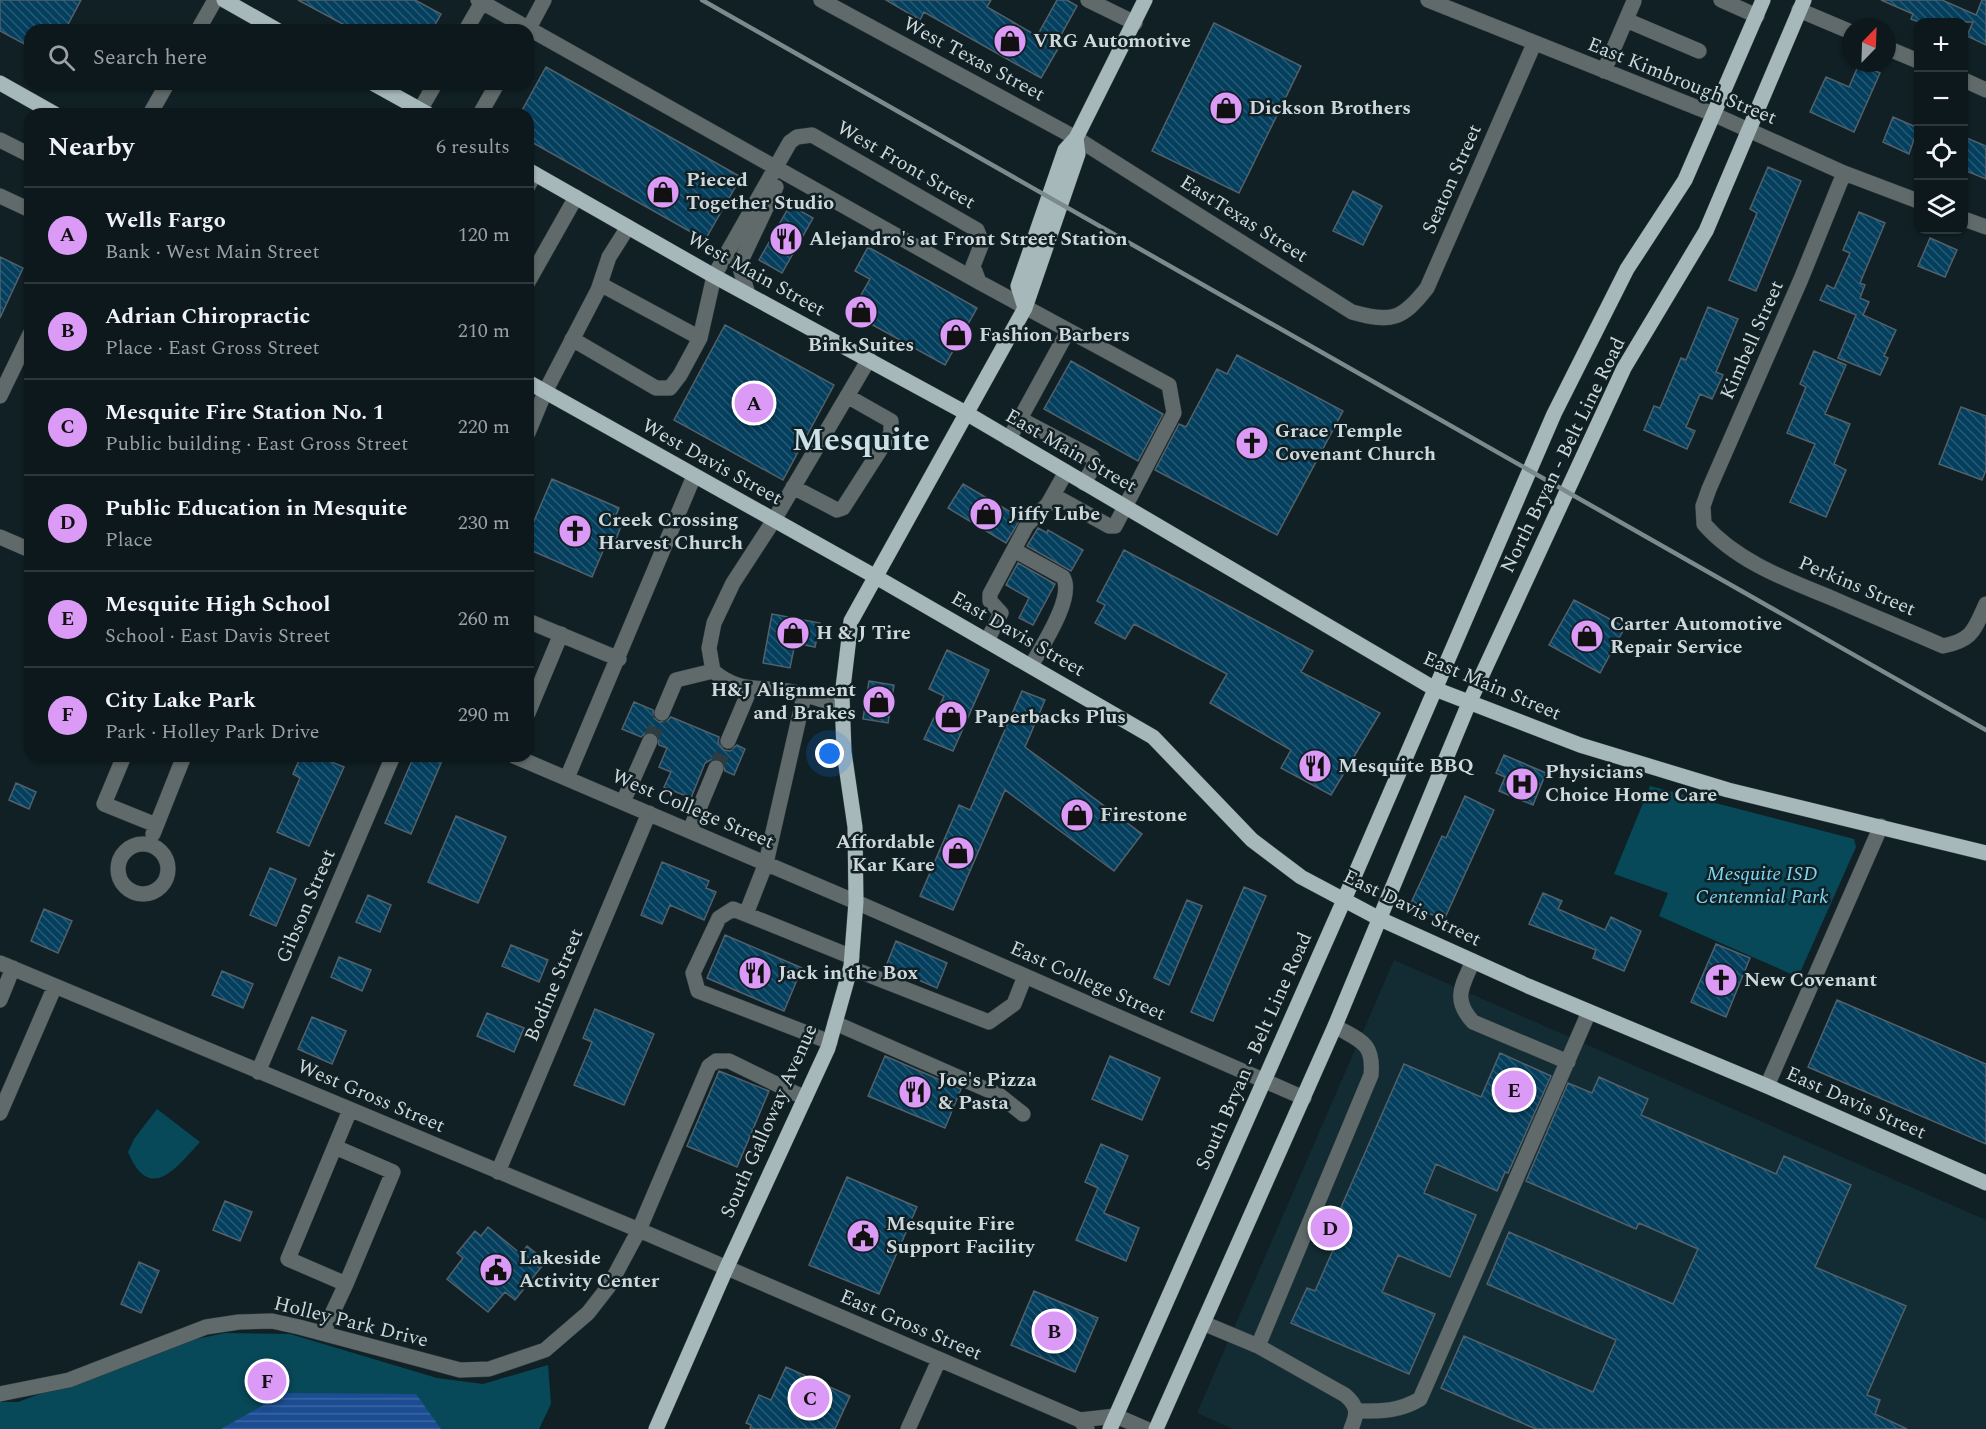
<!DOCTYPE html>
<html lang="en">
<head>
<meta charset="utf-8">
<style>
  body { margin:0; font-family:Spectral,serif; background:#1a2529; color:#f1f3f6 }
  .controls { position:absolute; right:18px; top:18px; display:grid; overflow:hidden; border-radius:12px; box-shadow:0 2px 4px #0004 }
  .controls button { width:54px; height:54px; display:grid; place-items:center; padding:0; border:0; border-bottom:2px solid #2c373b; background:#0c181c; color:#f1f3f6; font:30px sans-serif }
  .compass { position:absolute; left:1842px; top:18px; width:54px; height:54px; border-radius:50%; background:#0c181c; box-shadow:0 2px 4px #0004; rotate:23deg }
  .you { position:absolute; left:830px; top:754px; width:21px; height:21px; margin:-15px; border:4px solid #fff; border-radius:50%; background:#1a73e8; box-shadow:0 0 0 9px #1a73e833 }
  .badge { display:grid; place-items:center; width:39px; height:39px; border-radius:50%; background:#da9af6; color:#111; font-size:20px; font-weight:700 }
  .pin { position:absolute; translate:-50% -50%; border:3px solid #fff; box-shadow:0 2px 6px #0006 }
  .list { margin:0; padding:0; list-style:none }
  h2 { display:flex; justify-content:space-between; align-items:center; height:78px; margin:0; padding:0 24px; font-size:26px }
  h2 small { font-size:20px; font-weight:400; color:#9aa0a3 }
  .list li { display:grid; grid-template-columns:39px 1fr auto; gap:18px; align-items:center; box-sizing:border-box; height:96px; padding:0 24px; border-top:2px solid #2c373b }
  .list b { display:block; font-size:22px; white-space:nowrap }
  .list p { margin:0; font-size:20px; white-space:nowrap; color:#9aa0a3 }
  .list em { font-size:20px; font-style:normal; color:#9aa0a3 }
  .icon { flex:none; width:33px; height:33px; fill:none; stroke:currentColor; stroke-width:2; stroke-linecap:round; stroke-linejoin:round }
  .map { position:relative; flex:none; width:1986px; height:1429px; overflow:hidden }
  .search { position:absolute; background:#0c181c; box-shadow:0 2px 4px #0004; left:24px; top:24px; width:510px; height:66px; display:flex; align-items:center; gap:15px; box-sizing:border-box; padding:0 21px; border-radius:18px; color:#9aa0a3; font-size:22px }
  .panel { position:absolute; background:#0c181c; box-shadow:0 2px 4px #0004; left:24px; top:108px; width:510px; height:654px; border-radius:18px }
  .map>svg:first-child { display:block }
</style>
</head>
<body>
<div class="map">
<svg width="1986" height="1429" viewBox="0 0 1986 1429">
  <defs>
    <pattern id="water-rules" width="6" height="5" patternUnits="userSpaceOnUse" patternTransform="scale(1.5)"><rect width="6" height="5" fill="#1c4d93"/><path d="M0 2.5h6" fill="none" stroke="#3c66a2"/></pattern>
    <pattern id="building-back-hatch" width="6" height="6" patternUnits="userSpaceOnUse" patternTransform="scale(1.5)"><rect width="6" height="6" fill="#043f5e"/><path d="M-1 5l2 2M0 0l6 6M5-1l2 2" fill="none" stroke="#275a74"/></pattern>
  </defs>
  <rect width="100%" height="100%" fill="#102025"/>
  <path fill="#132b32" d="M1394 960 1986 1220V1429H1233L1197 1413Z"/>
  <path fill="#074959" d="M1650 786 1854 839 1856 847 1798 977 1659 916 1668 893 1614 874Z
    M157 1109 200 1142C176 1168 150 1204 128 1152L134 1139Z
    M225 1333 290 1334 437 1378 483 1384 548 1365 551 1404 539 1429H0V1402H18L177 1343Z"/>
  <path fill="url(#water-rules)" d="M285 1393 416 1394 441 1429H221Z"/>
  <path fill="url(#building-back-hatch)" stroke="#52606a" stroke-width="1.5" d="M0 0H81L65 30H30V47L0 31Z
    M298 0H415L441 14 432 30H354Z
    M886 0H991L987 7 1037 36 1057 0H1067L1077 6 1055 46 1059 47 1041 78 924 12 920 20Z
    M1881 0H1942L1976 15 1982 0H1986V45L1967 36 1973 22H1919L1911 19 1913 14Z
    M1214 23 1301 66 1239 193 1152 151Z
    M1859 64 1880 73 1854 132 1810 112 1826 77 1849 87Z
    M546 67 741 177 705 240 528 140V114H520Z
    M1893 117 1918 128 1909 154 1883 142Z
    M1964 137 1986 146V179L1964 170Z
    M1768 167 1801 181 1756 291 1729 280 1757 213 1750 209Z
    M1353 191 1382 206 1363 245 1333 231Z
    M790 205 813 218 782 273 759 260Z
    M1859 212 1885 223 1860 283 1865 285 1860 298 1869 302 1863 315 1896 330 1884 356 1888 358 1880 375 1838 358 1856 315 1820 300 1827 285 1834 289 1850 253 1843 250Z
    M1930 238 1957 250 1945 277 1918 266Z
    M868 247 977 308 945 365 851 313 870 279 855 271Z
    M0 257 23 268 0 318Z
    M1708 307 1738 319 1716 372 1723 375 1712 399 1700 394 1686 427 1695 431 1687 449 1644 430 1654 406 1660 408 1681 358 1686 360Z
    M725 325 834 385 783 480 674 420Z
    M1814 351 1846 365 1825 414 1850 424 1834 464 1846 470 1826 517 1790 502 1815 444 1787 433 1806 387 1800 384Z
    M1237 355 1343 411 1277 535 1155 470 1179 424 1186 427 1217 369 1227 374Z
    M1071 361 1163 414 1138 461 1044 409Z
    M1961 407 1986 416V470L1982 480 1939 464Z
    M552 479 619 508 613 522 621 526 615 542 608 539 592 577 528 549V535Z
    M963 484 1021 518 1006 543 948 508Z
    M1038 528 1047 533 1048 530 1083 550 1071 571 1027 546Z
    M1124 550 1313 651 1301 672 1380 713 1331 795 1281 768 1291 750 1210 703 1227 674 1134 624 1125 639 1095 623 1105 605 1097 601Z
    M1018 563 1055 584 1033 625 1019 618 1029 598 1006 585Z
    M1574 600 1625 627 1600 673 1549 645Z
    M772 614 820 623 815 647 795 643 790 668 763 663Z
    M947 650 989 670 953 751 924 739 944 696 929 689Z
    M869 681 894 685 888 723 863 719Z
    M1022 691 1045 700 1025 747 1142 834 1114 871 1005 790 953 910 920 896 959 805 970 810Z
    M634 702 653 710 654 718 659 722 667 721 671 717 719 737 718 743 724 750 730 751 737 745 745 749 734 775 725 771 723 762 714 758 705 763 691 798 664 787 671 772 659 767 667 748 659 745 657 735 648 731 641 737 622 729Z
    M1504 755 1546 773 1533 805 1499 791 1505 777 1496 773Z
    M301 756H317L344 767 309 846 277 832 300 778 293 774Z
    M414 756H444L411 834 385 823Z
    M16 783 36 792 29 809 9 800Z
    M1465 796 1494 810 1444 920 1410 905 1442 836 1446 838Z
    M456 816 506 837 478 903 428 882Z
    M662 862 709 881 706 888 716 892 704 920 670 905 662 924 641 915Z
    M270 868 296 879 276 926 250 915Z
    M1244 887 1266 896 1213 1021 1191 1012Z
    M1543 893 1562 901 1558 909 1605 930 1611 917 1641 931 1624 971 1593 958 1596 950 1529 924Z
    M368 895 391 905 380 932 356 922Z
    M1187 900 1202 906 1169 985 1154 978Z
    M44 909 72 921 58 953 31 941Z
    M725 935 802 968 784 1011 707 978Z
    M896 941 947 963 937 988 886 966Z
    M1716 944 1750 958 1726 1017 1691 1002Z
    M511 945 548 960 539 982 502 966Z
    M339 957 371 970 362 991 331 977Z
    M222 971 253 984 243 1008 212 995Z
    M1837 1000 1986 1064V1144L1808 1067Z
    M595 1009 654 1034 624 1105 574 1085 592 1042 583 1038Z
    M487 1013 524 1028 514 1052 477 1036Z
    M312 1017 346 1031 332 1064 298 1049Z
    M1500 1053 1551 1076 1508 1173 1505 1172 1497 1191 1436 1164 1424 1193 1476 1215 1450 1277 1398 1255 1382 1292 1435 1314 1409 1374 1291 1323 1307 1288 1315 1291 1348 1216 1339 1212 1404 1064 1481 1097Z
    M885 1056 961 1089 945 1128 868 1096Z
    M1110 1056 1160 1078 1142 1120 1092 1099Z
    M719 1071 769 1091 737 1167 687 1146Z
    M1599 1077 1648 1099 1641 1115 1776 1174 1784 1156 1851 1185 1815 1267 1906 1306 1867 1395 1880 1400 1875 1414 1907 1429H1536L1441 1388 1464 1336 1593 1392 1616 1340 1487 1284 1509 1232 1673 1304 1698 1249 1639 1223 1636 1229 1526 1181 1568 1083 1592 1093Z
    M1101 1144 1128 1156 1104 1213 1139 1228 1126 1261 1076 1240 1098 1188 1085 1182Z
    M847 1177 917 1207 879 1294 809 1265Z
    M225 1201 252 1212 240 1241 213 1230Z
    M488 1227 521 1254 527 1246 546 1261 515 1300 505 1292 488 1312 447 1279 463 1258 457 1253 475 1231 481 1236Z
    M139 1262 159 1271 141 1313 121 1304Z
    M1034 1291 1098 1318 1075 1372 1011 1345Z
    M786 1367 850 1396 835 1429H750L751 1425 746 1423 759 1395 771 1400Z"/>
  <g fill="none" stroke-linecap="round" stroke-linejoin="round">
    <path stroke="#2c3c40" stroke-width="15" stroke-dasharray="15 8" stroke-linecap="butt" d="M650 741 662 713
      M716 768 728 741"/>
    <defs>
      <path id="minor" d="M478 0 979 282 1169 385 1174 413 1115 526H1109L1053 495
        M821 0 1076 138 1352 312C1391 323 1402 320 1427 288L1534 44
        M1088 0 1135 23
        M1428 0 1713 114 1844 173 1918 201
        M1721 0 1757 16
        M1799 10 1851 32
        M1626 20 1699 51
        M198 30 215 0
        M466 30 482 2
        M528 30 544 0
        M1887 48 1918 61
        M1604 71 1634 1
        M1964 80 1986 90
        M420 110 435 84
        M150 114 167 84
        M480 114 497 84
        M0 140 30 155
        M1844 173 1801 279 1709 489 1703 506 1704 524C1737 562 1788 580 1834 599 1870 615 1907 630 1943 646 1973 640 1974 630 1986 604
        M528 186 535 174
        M0 196 30 210
        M1964 219 1986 227
        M528 282 576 197
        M600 284 700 338 714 276 790 142 797 137 812 135 977 230 982 243 973 266 979 282
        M748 294 739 265 776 187
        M572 339 656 388H670L680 375 700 338
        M0 396 30 334
        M1020 419 1092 457 1095 464 1084 483
        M528 433 545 392 598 290 609 257 628 227
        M1009 439 1068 331
        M793 487 837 510 843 508 891 433V421L847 396
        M0 537 30 550
        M1014 550 1063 577C1075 597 1042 646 1031 666
        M528 621 619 659
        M987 641 1001 613 990 601V594L1027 525 1048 504 1066 472
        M842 706C825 701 806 694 788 691 757 686 739 693 713 671L709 648 714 623 733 583 774 520 869 359
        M528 713 561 634
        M662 713 676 680 713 671
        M728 741 750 689
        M124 756 104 804 156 825
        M514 756 856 902 1304 1098
        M567 778 694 476
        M623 802 650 741
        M690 830 716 768
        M153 834 184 756
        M118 869a25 25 0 1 1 50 0a25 25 0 1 1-50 0Z
        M746 914 766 863 804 696
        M1473 961C1462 986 1452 999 1473 1022L1568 1062
        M0 963 639 1230 1080 1420 1087 1429
        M851 968 989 1022 1014 1004 1025 976
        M0 1000 13 968
        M835 1023 999 1095 1023 1114
        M830 1042 698 991 693 973 719 918 733 909 852 957
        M258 1072 393 756
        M1767 1086 1881 826
        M0 1113 55 986
        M335 1147 393 1172 346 1284
        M498 1172 649 813
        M1203 1323 1258 1346 1371 1075C1374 1042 1360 1041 1335 1026
        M323 1333 346 1284 288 1259 350 1110
        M1258 1346 1345 1395C1358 1406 1358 1413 1351 1429
        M0 1394 69 1380 206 1327 239 1322 272 1321 299 1327 460 1370 489 1369 545 1350 588 1313 609 1286 639 1230 709 1066 716 1061H729L805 1098
        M1356 1411C1380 1411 1398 1412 1420 1399L1589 1012
        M1080 1420 1116 1416 1146 1429
        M908 1429 939 1360"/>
      <path id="major" d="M224 0 277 30
        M0 83 55 114
        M374 84 428 114
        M528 170 714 276 966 413 1435 689 1580 745 1728 790 1986 853
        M1025 308 1018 286 1065 150 1076 138 1145 0
        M528 382 876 577 1153 737 1252 840 1301 877 1380 919 1528 986 1767 1086 1986 1183
        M656 1429 726 1269 828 1048 851 966 856 902 855 827 844 752 842 696 851 621 1025 308 1078 154 1076 138
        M1110 1429 1344 900 1554 414 1627 269 1685 180 1763 0
        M1156 1429 1335 1026 1469 703 1624 368 1706 231 1804 0"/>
    </defs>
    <use href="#minor" stroke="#2b3a3e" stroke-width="16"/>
    <use href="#major" stroke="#2b3a3e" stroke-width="16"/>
    <use href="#minor" stroke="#616a6a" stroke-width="15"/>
    <use href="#major" stroke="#a6b8ba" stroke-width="15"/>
    <path stroke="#7d8a8d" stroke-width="4.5" d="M702 0 1986 730"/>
  </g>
  <defs>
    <symbol id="shop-disc" viewBox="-11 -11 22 22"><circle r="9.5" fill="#da9af6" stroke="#102025"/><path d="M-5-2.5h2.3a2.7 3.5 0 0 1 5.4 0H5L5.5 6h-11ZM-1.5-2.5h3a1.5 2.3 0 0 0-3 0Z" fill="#111"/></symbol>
    <symbol id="restaurant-disc" viewBox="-11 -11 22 22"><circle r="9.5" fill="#da9af6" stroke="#102025"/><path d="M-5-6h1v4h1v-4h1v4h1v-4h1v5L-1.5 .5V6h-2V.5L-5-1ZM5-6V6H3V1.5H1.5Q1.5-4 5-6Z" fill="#111"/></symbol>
    <symbol id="church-disc" viewBox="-11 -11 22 22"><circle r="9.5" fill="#da9af6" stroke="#102025"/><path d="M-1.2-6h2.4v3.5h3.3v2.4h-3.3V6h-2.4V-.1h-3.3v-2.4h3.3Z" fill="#111"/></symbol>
    <symbol id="hospital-disc" viewBox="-11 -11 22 22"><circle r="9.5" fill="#da9af6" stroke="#102025"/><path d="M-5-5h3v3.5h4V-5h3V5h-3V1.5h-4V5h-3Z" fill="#111"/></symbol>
    <symbol id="civic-disc" viewBox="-11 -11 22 22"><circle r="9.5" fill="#da9af6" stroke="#102025"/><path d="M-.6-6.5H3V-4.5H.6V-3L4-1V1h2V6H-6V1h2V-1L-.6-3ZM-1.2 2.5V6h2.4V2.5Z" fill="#111"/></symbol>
  </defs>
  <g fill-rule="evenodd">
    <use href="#shop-disc" x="991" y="22" width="38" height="38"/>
    <use href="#shop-disc" x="1207" y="89" width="38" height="38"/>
    <use href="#shop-disc" x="644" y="173" width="38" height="38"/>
    <use href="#restaurant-disc" x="767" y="220" width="38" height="38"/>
    <use href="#shop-disc" x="842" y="293" width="38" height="38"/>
    <use href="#shop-disc" x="937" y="316" width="38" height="38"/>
    <use href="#church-disc" x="1233" y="424" width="38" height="38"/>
    <use href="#shop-disc" x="967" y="495" width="38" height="38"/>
    <use href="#church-disc" x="556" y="512" width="38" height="38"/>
    <use href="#shop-disc" x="774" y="614" width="38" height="38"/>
    <use href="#shop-disc" x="1568" y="617" width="38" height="38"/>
    <use href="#shop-disc" x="860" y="683" width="38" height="38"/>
    <use href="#shop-disc" x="932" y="698" width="38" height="38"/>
    <use href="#restaurant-disc" x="1296" y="747" width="38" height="38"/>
    <use href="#hospital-disc" x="1503" y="765" width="38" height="38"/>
    <use href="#shop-disc" x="1058" y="796" width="38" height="38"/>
    <use href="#shop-disc" x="939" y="834" width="38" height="38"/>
    <use href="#restaurant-disc" x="736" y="954" width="38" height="38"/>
    <use href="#church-disc" x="1702" y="961" width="38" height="38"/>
    <use href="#restaurant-disc" x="896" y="1073" width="38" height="38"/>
    <use href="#civic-disc" x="844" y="1217" width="38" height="38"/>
    <use href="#civic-disc" x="477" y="1251" width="38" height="38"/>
  </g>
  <g text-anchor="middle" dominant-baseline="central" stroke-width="5" stroke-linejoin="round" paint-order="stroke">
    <g font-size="20" font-weight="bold" fill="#ced8db" stroke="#102025" text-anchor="start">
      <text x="1033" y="41">VRG Automotive</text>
      <text x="1249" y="108">Dickson Brothers</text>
      <text x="686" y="180">Pieced<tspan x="686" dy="23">Together Studio</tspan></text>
      <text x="809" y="239">Alejandro's at Front Street Station</text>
      <text x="979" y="335">Fashion Barbers</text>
      <text x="861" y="345" text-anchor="middle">Bink Suites</text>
      <text x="1275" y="431">Grace Temple<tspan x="1275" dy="23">Covenant Church</tspan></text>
      <text x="1009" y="514">Jiffy Lube</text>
      <text x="598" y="520">Creek Crossing<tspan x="598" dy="23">Harvest Church</tspan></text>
      <text x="1610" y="624">Carter Automotive<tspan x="1610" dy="23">Repair Service</tspan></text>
      <text x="816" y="633">H &amp; J Tire</text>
      <text x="856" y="690" text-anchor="end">H&amp;J Alignment<tspan x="856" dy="23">and Brakes</tspan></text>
      <text x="974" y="717">Paperbacks Plus</text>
      <text x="1338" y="766">Mesquite BBQ</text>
      <text x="1545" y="772">Physicians<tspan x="1545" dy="23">Choice Home Care</tspan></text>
      <text x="1100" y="815">Firestone</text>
      <text x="935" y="842" text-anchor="end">Affordable<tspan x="935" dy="23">Kar Kare</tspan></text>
      <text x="778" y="973">Jack in the Box</text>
      <text x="1744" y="980">New Covenant</text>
      <text x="938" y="1080">Joe's Pizza<tspan x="938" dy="23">&amp; Pasta</tspan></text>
      <text x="886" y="1224">Mesquite Fire<tspan x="886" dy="23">Support Facility</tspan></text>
      <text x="519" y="1258">Lakeside<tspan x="519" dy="23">Activity Center</tspan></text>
    </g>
    <g font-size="20" fill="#ced8db" stroke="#102025">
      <text transform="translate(974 59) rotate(28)">West Texas Street</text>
      <text transform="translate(1682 81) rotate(22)">East Kimbrough Street</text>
      <text transform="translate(906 165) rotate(30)">West Front Street</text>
      <text transform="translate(1452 179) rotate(-66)">Seaton Street</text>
      <text transform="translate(1244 219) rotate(32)">EastTexas Street</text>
      <text transform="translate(756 274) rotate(29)">West Main Street</text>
      <text transform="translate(1752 340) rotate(-66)">Kimbell Street</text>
      <text transform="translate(1071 451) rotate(30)">East Main Street</text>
      <text transform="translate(1563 455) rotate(-64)">North Bryan - Belt Line Road</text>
      <text transform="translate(712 462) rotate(29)">West Davis Street</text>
      <text transform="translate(1857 586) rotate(23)">Perkins Street</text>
      <text transform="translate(1018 634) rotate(30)">East Davis Street</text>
      <text transform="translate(1492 686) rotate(23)">East Main Street</text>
      <text transform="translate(693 809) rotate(23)">West College Street</text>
      <text transform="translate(306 906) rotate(-67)">Gibson Street</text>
      <text transform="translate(1412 908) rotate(26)">East Davis Street</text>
      <text transform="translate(1088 981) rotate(24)">East College Street</text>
      <text transform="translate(554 985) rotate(-67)">Bodine Street</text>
      <text transform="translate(1254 1051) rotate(-66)">South Bryan - Belt Line Road</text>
      <text transform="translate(371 1096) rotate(23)">West Gross Street</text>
      <text transform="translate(1856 1103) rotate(24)">East Davis Street</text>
      <text transform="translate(769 1121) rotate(-66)">South Galloway Avenue</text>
      <text transform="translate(351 1322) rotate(14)">Holley Park Drive</text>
      <text transform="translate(911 1325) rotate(23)">East Gross Street</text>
    </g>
    <g font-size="20" font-style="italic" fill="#7ed8f4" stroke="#102025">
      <text x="1762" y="874">Mesquite ISD<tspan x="1762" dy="23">Centennial Park</tspan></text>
    </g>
    <g font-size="32" font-weight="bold" fill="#cce0e7" stroke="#102025">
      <text x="861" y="440">Mesquite</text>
    </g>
  </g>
</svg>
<div class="controls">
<button>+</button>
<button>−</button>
<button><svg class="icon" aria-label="locate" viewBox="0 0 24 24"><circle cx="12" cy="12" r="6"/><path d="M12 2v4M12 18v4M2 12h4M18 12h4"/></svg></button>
<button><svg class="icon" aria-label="layers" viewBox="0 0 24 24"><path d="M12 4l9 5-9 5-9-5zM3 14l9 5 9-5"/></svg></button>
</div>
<svg class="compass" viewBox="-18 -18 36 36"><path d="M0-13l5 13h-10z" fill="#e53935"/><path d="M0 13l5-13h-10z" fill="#9aa0a3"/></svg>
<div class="you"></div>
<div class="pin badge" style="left:754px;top:403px">A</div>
<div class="pin badge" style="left:1054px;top:1331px">B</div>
<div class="pin badge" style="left:810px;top:1398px">C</div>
<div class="pin badge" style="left:1330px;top:1228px">D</div>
<div class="pin badge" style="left:1514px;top:1090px">E</div>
<div class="pin badge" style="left:267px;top:1381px">F</div>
<div class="search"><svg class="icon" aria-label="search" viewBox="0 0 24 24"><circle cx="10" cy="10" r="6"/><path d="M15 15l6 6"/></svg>Search here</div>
<section class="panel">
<h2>Nearby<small>6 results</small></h2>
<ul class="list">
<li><span class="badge">A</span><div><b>Wells Fargo</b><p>Bank · West Main Street</p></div><em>120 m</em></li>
<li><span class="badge">B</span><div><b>Adrian Chiropractic</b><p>Place · East Gross Street</p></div><em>210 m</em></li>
<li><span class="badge">C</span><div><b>Mesquite Fire Station No. 1</b><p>Public building · East Gross Street</p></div><em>220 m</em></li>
<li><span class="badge">D</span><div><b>Public Education in Mesquite</b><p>Place</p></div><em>230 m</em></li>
<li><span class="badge">E</span><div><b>Mesquite High School</b><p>School · East Davis Street</p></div><em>260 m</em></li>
<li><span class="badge">F</span><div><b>City Lake Park</b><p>Park · Holley Park Drive</p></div><em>290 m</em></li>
</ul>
</section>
</div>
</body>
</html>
